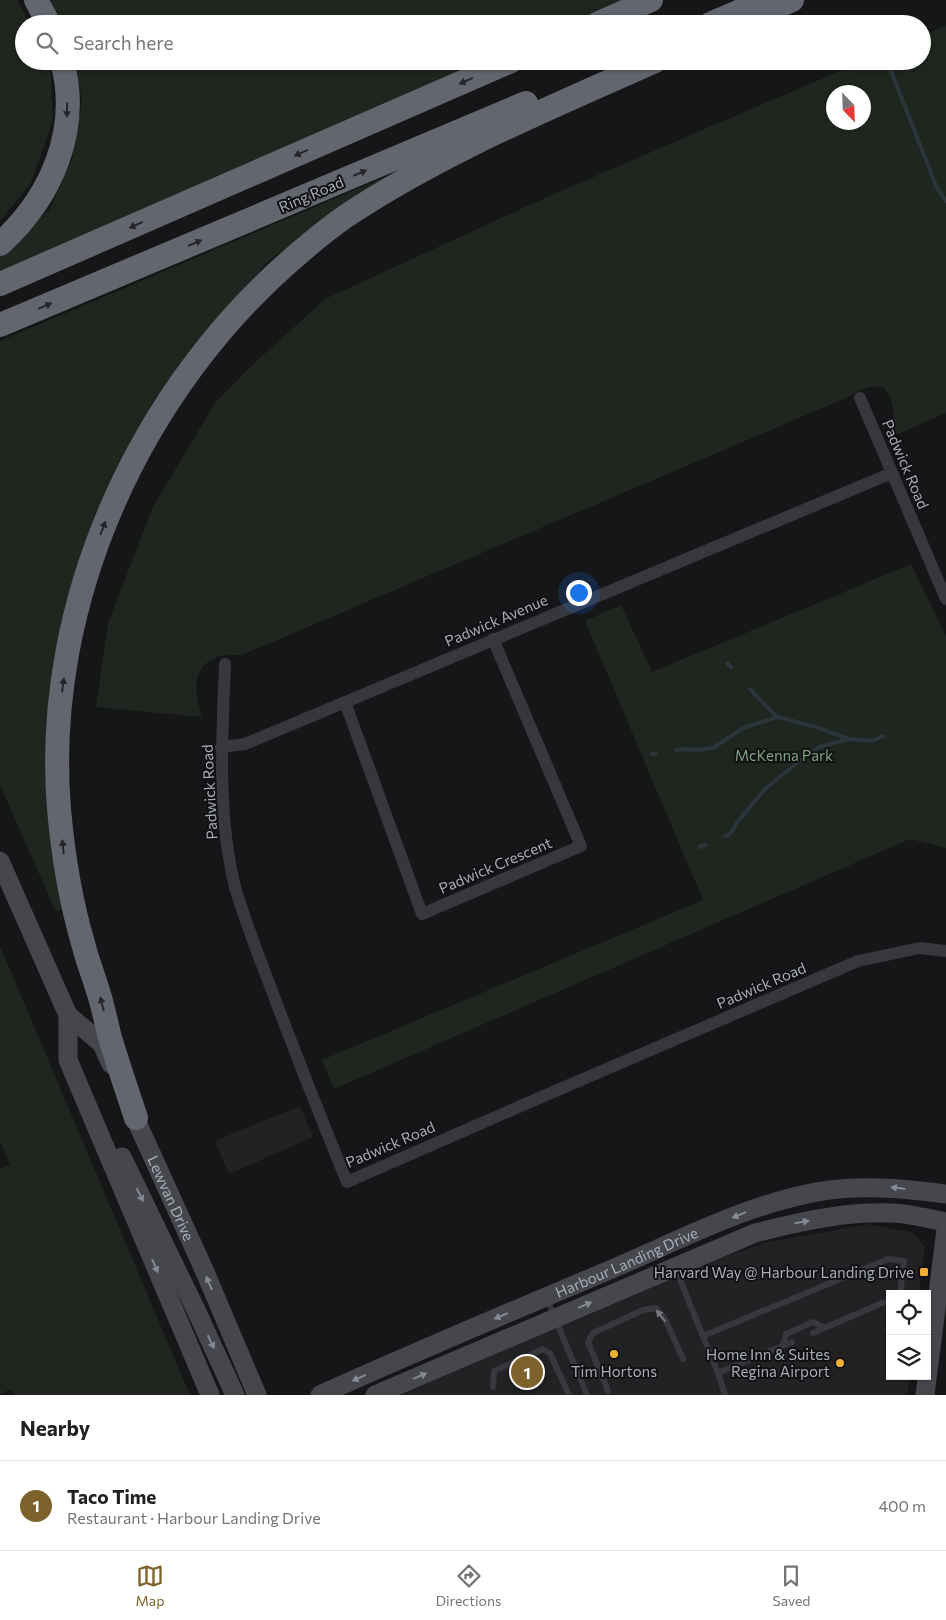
<!DOCTYPE html>
<html lang="en">
<head>
<meta charset="utf-8">
<style>
  body { margin:0; font-family:Commissioner,sans-serif; background:#f6f6f6; color:#202124 }
  .controls { position:absolute; right:15px; bottom:15px; display:grid; overflow:hidden; border-radius:0px; box-shadow:0 1px 4px #0004 }
  .controls button { width:45px; height:45px; display:grid; place-items:center; padding:0; border:0; border-bottom:1px solid #e0e0e0; background:#fff; color:#202124; font:25px sans-serif }
  .compass { position:absolute; left:826px; top:85px; width:45px; height:45px; border-radius:50%; background:#fff; box-shadow:0 1px 4px #0004; rotate:157deg }
  .you { position:absolute; left:578px; top:592px; width:18px; height:18px; margin:-12px; border:4px solid #fff; border-radius:50%; background:#1a73e8; box-shadow:0 0 0 8px #1a73e833 }
  .badge { display:grid; place-items:center; width:32px; height:32px; border-radius:50%; background:#7e622b; color:#fff; font-size:16px; font-weight:700 }
  .pin { position:absolute; translate:-50% -50%; border:2px solid #fff; box-shadow:0 1px 5px #0006 }
  .list { margin:0; padding:0; list-style:none }
  h2 { display:flex; justify-content:space-between; align-items:center; height:65px; margin:0; padding:0 20px; font-size:21px }
  h2 small { font-size:16px; font-weight:400; color:#757577 }
  .list li { display:grid; grid-template-columns:32px 1fr auto; gap:15px; align-items:center; box-sizing:border-box; height:90px; padding:0 20px; border-top:1px solid #e0e0e0 }
  .list b { display:block; font-size:19px; white-space:nowrap }
  .list p { margin:0; font-size:16px; white-space:nowrap; color:#757577 }
  .list em { font-size:16px; font-style:normal; color:#757577 }
  .icon { flex:none; width:28px; height:28px; fill:none; stroke:currentColor; stroke-width:2; stroke-linecap:round; stroke-linejoin:round }
  .map { position:relative; flex:none; width:946px; height:1395px; overflow:hidden }
  .search { position:absolute; background:#fff; box-shadow:0 1px 4px #0004; left:15px; right:15px; top:15px; height:55px; display:flex; align-items:center; gap:12px; box-sizing:border-box; padding:0 18px; border-radius:28px; color:#757577; font-size:19px }
  .sheet { height:155px; background:#fff }
  nav { display:flex; justify-content:space-around; align-items:center; box-sizing:border-box; height:70px; border-top:1px solid #e0e0e0; background:#fff; font-size:14px; color:#757577 }
  nav a { display:grid; justify-items:center; gap:2px }
  nav .on { color:#7e622b }
  .map>svg:first-child { display:block }
</style>
</head>
<body>
<div class="map">
<svg width="946" height="1395" viewBox="0 0 946 1395">
  <rect width="100%" height="100%" fill="#161618"/>
  <path fill="#222225" d="M300 1106 313 1137 229 1174 215 1141Z
    M869 1224 913 1233 925 1247 919 1294H890V1376H910L907 1395H400L687 1269 768 1242Z"/>
  <path fill="#1e261f" fill-rule="evenodd" d="M0 0H17L30 24H24V61H50L53 120 31 183 0 221Z
    M50 0H625L570 24H61Z
    M946 26V413L898 434H893C894 417 896 402 884 388 869 383 859 391 846 398L242 655C232 655 219 654 211 660 190 672 196 697 202 717L96 707 108 623 153 507 215 403 248 369 325 299 547 197 863 61H922V36ZM834 92H864V122H834Z
    M75 61H484L0 271V258L50 209 72 159 82 100Z
    M383 178 268 261 184 358 126 454 97 512 66 602 51 692 46 789 67 907 56 912 0 785V341Z
    M911 564 946 636V848L910 839 334 1089 322 1060 703 900 585 621 621 605 652 672Z
    M0 946 190 1395H14L11 1389 0 1394V1169L10 1165 0 1141Z"/>
  <g fill="none" stroke-linecap="round" stroke-linejoin="round">
    <path stroke="#2c353c" stroke-width="4" d="M869 17 872 24
      M887 61 937 188 946 201
      M727 663 731 667
      M750 689 777 717
      M676 750 685 749 699 750 713 748 743 728 777 717 816 727 849 739 872 741 883 736
      M652 754H656
      M725 836 730 834 738 821 766 788 797 763 819 747 849 739
      M699 847 705 845"/>
    <path stroke="#37383d" stroke-width="6" d="M676 1270 718 1373 725 1395
      M547 1299 587 1395
      M813 1333 882 1303 890 1302
      M703 1336 888 1259 904 1261 900 1294
      M783 1345 786 1334 813 1322 825 1328
      M718 1373 792 1342
      M493 1387 494 1371 543 1349 550 1353 569 1395
      M608 1391 588 1342 593 1333 643 1310 656 1308 665 1319 683 1359"/>
    <path stroke="#37383d" stroke-width="12" d="M860 398 946 599
      M225 664C222 738 217 814 235 887 245 922 259 956 272 991 296 1055 321 1118 347 1182L546 1095 858 961 920 948 946 951
      M345 702 422 914 581 846 493 639
      M221 747 245 744 892 473"/>
    <g stroke="#45474d" stroke-width="19">
      <path d="M0 861 68 1015V1060L210 1395"/>
      <path d="M68 1015 102 1044 111 1064"/>
      <path id="s1" d="M130 1107 205 1272 257 1395"/>
      <path d="M122 1157 196 1310 235 1395"/>
      <path id="s2" d="M320 1395C417 1351 515 1310 612 1269 682 1239 753 1201 829 1190 870 1185 906 1189 946 1194"/>
      <path d="M375 1395 755 1233C802 1221 855 1209 904 1214 918 1216 932 1219 946 1222"/>
      <path d="M925 1395 946 1230"/>
    </g>
    <path stroke="#63666e" stroke-width="24" d="M36 0 49 24
      M752 18 792 0
      M597 24 651 0
      M710 24 766 0
      M0 244C51 198 81 130 62 61
      M0 284 511 61
      M0 325 526 103
      M136 1118C127 1090 117 1062 109 1034 106 1021 103 1007 99 994 94 977 87 960 83 943 70 899 63 854 59 809 42 602 141 387 298 254 313 241 329 228 346 216 442 152 550 108 655 61"/>
  </g>
  <defs><path id="oneway-solid" d="M-6-.8H1V-3.2L6.5 0L1 3.2V.8H-6Z" transform="scale(1.25)"/></defs>
  <g fill="#26262a">
    <use href="#oneway-solid" transform="translate(466 81) rotate(156)"/>
    <use href="#oneway-solid" transform="translate(67 110) rotate(92)"/>
    <use href="#oneway-solid" transform="translate(301 153) rotate(156)"/>
    <use href="#oneway-solid" transform="translate(360 173) rotate(-23)"/>
    <use href="#oneway-solid" transform="translate(136 225) rotate(156)"/>
    <use href="#oneway-solid" transform="translate(195 243) rotate(-23)"/>
    <use href="#oneway-solid" transform="translate(45 306) rotate(-23)"/>
    <use href="#oneway-solid" transform="translate(103 528) rotate(-69)"/>
    <use href="#oneway-solid" transform="translate(63 685) rotate(-83)"/>
    <use href="#oneway-solid" transform="translate(63 847) rotate(-96)"/>
    <use href="#oneway-solid" transform="translate(102 1004) rotate(-104)"/>
  </g>
  <g fill="#858993">
    <use href="#oneway-solid" transform="translate(898 1188) rotate(-173)"/>
    <use href="#oneway-solid" transform="translate(140 1195) rotate(64)"/>
    <use href="#oneway-solid" transform="translate(739 1215) rotate(158)"/>
    <use href="#oneway-solid" transform="translate(802 1222) rotate(-10)"/>
    <use href="#oneway-solid" transform="translate(155 1266) rotate(67)"/>
    <use href="#oneway-solid" transform="translate(209 1283) rotate(-113)"/>
    <use href="#oneway-solid" transform="translate(585 1305) rotate(-23)"/>
    <use href="#oneway-solid" transform="translate(501 1316) rotate(157)"/>
    <use href="#oneway-solid" transform="translate(211 1342) rotate(65)"/>
    <use href="#oneway-solid" transform="translate(420 1376) rotate(-23)"/>
    <use href="#oneway-solid" transform="translate(359 1378) rotate(156)"/>
  </g>
  <use fill="#757881" href="#oneway-solid" transform="translate(661 1316) rotate(-128)"/>
  <g fill="#f2b134" stroke="#111113" stroke-width="2">
    <rect x="919" y="1267" width="10" height="10" rx="2.5"/>
    <circle cx="614" cy="1354" r="5"/>
    <circle cx="840" cy="1363" r="5"/>
  </g>
  <g text-anchor="middle" dominant-baseline="central" stroke-width="4" stroke-linejoin="round" paint-order="stroke">
    <g font-size="15" fill="#a8adb8" stroke="#111113">
      <text transform="translate(311 194) rotate(-23)">Ring Road</text>
      <text transform="translate(906 464) rotate(67)">Padwick Road</text>
      <text transform="translate(496 620) rotate(-23)">Padwick Avenue</text>
      <text transform="translate(209 792) rotate(-93)">Padwick Road</text>
      <text transform="translate(495 865) rotate(-23)">Padwick Crescent</text>
      <text transform="translate(761 985) rotate(-23)">Padwick Road</text>
      <text transform="translate(390 1144) rotate(-23)">Padwick Road</text>
      <text stroke="none"><textPath href="#s1" startOffset="100">Lewvan Drive</textPath></text>
      <text stroke="none"><textPath href="#s2" startOffset="334">Harbour Landing Drive</textPath></text>
    </g>
    <g font-size="15" fill="#7fa381" stroke="#111113">
      <text x="784" y="755">McKenna Park</text>
    </g>
    <g font-size="15" fill="#a8adb8" stroke="#111113" text-anchor="end">
      <text x="914" y="1272">Harvard Way @ Harbour Landing Drive</text>
      <text x="830" y="1354">Home Inn &amp; Suites<tspan x="830" dy="17">Regina Airport</tspan></text>
      <text x="614" y="1371" text-anchor="middle">Tim Hortons</text>
    </g>
  </g>
</svg>
<div class="controls">
<button><svg class="icon" aria-label="locate" viewBox="0 0 24 24"><circle cx="12" cy="12" r="6"/><path d="M12 2v4M12 18v4M2 12h4M18 12h4"/></svg></button>
<button><svg class="icon" aria-label="layers" viewBox="0 0 24 24"><path d="M12 4l9 5-9 5-9-5zM3 14l9 5 9-5"/></svg></button>
</div>
<svg class="compass" viewBox="-18 -18 36 36"><path d="M0-13l5 13h-10z" fill="#e53935"/><path d="M0 13l5-13h-10z" fill="#757577"/></svg>
<div class="you"></div>
<div class="pin badge" style="left:527px;top:1372px">1</div>
<div class="search"><svg class="icon" aria-label="search" viewBox="0 0 24 24"><circle cx="10" cy="10" r="6"/><path d="M15 15l6 6"/></svg>Search here</div>
</div>
<section class="sheet">
<h2>Nearby<small></small></h2>
<ul class="list">
<li><span class="badge">1</span><div><b>Taco Time</b><p>Restaurant · Harbour Landing Drive</p></div><em>400 m</em></li>
</ul>
</section>
<nav>
<a class="on"><svg class="icon" aria-label="map" viewBox="0 0 24 24"><path d="M3 6l6-2 6 2 6-2v14l-6 2-6-2-6 2zM9 4v14M15 6v14"/></svg>Map</a>
<a><svg class="icon" aria-label="directions" viewBox="0 0 24 24"><path d="M12 3l9 9-9 9-9-9zM9 14v-3h6M13 9l2 2-2 2"/></svg>Directions</a>
<a><svg class="icon" aria-label="saved" viewBox="0 0 24 24"><path d="M7 4h10v16l-5-4-5 4z"/></svg>Saved</a>
</nav>
</body>
</html>
